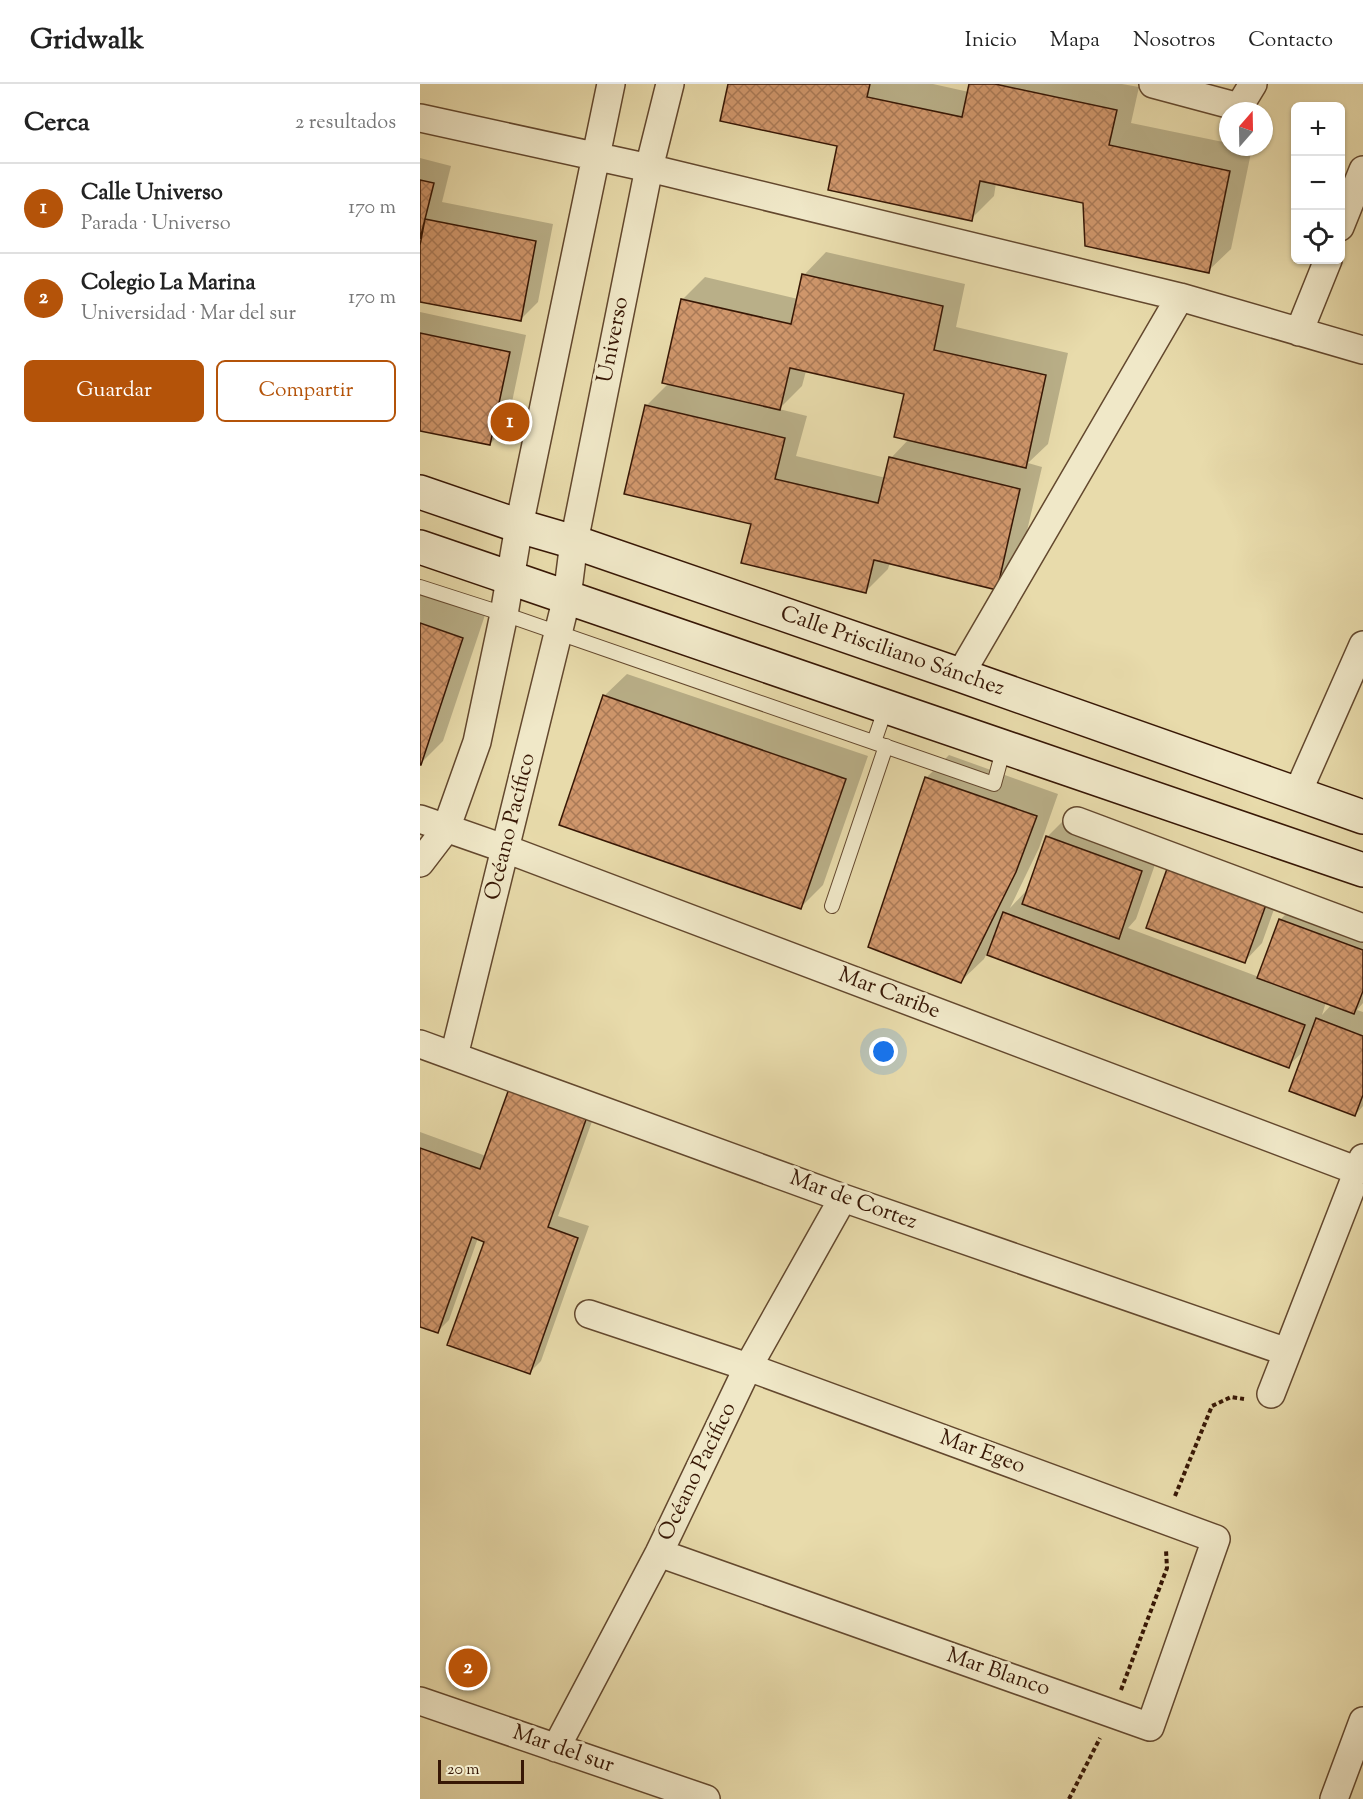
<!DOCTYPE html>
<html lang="es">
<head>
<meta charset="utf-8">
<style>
  body { margin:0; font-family:"Sorts Mill Goudy",serif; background:#f6f6f6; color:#222 }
  .controls { position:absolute; right:18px; top:18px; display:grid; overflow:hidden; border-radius:9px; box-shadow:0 2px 4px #0004 }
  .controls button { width:54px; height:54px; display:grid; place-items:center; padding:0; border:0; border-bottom:2px solid #e0e0e0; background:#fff; color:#222; font:30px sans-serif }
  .compass { position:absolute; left:799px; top:18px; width:54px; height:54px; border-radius:50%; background:#fff; box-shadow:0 2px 4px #0004; rotate:20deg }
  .scale { position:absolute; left:18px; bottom:15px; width:86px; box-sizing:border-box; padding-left:6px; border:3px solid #371705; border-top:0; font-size:16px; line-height:21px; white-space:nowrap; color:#371705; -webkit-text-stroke:4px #f0e8c8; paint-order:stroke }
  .you { position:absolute; left:464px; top:968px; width:21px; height:21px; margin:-15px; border:4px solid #fff; border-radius:50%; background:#1a73e8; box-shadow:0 0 0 9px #1a73e833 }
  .badge { display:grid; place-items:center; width:39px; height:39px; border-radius:50%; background:#b45309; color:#fff; font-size:20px; font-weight:700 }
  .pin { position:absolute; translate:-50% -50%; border:3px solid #fff; box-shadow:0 2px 6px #0006 }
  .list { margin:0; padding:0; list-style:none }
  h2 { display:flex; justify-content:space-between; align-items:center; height:78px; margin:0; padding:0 24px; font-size:26px }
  h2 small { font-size:20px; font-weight:400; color:#767676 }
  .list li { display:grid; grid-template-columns:39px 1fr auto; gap:18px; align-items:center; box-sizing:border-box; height:90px; padding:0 24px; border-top:2px solid #e0e0e0 }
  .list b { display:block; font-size:22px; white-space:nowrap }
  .list p { margin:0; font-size:20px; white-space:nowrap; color:#767676 }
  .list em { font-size:20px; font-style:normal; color:#767676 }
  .actions { display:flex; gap:12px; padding:18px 24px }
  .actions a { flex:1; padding:14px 0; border:2px solid #b45309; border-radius:9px; text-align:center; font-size:21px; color:#b45309 }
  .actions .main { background:#b45309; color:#fff }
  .icon { flex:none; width:33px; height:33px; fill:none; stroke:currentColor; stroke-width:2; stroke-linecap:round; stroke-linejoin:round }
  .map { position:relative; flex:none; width:943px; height:1715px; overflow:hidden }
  header { display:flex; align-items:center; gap:36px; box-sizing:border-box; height:84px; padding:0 30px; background:#fff; border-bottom:2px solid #e0e0e0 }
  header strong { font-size:28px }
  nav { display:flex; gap:33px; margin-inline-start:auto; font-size:21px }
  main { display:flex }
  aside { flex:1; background:#fff }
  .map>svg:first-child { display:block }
</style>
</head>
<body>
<header>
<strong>Gridwalk</strong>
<nav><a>Inicio</a><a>Mapa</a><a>Nosotros</a><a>Contacto</a></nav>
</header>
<main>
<aside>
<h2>Cerca<small>2 resultados</small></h2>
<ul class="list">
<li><span class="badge">1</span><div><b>Calle Universo</b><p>Parada · Universo</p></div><em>170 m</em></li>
<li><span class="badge">2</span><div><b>Colegio La Marina</b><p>Universidad · Mar del sur</p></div><em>170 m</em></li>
</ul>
<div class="actions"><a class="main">Guardar</a><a>Compartir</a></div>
</aside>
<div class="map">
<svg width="943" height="1715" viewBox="0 0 943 1715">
  <defs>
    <pattern id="building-cross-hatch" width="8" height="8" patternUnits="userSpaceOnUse" patternTransform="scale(1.5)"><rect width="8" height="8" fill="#d0976c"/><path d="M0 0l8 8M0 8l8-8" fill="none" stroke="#aa7a57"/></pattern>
  </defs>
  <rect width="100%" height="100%" fill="#e8dbab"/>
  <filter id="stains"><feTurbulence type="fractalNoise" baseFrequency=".00333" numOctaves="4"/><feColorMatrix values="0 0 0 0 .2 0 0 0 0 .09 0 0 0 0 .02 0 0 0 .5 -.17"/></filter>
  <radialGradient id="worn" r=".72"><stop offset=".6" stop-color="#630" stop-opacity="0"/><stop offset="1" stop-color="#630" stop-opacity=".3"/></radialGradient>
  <path fill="#0003" fill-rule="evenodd" d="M309 0H513L549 8 550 0H702L719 3 711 39 808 59V63L832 64 811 165 788 187 664 118 576 99 574 112 551 135Z
    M0 74 31 82 22 118 133 140 118 218 100 236 0 216Z
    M406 168 545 200 536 243 648 269 628 360 608 379 622 383 599 481 576 504 470 478 468 485 446 507 333 439 206 409 227 321 249 299 262 216 285 193 378 215 384 191ZM386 287 485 309 489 355 471 374 466 394 376 372 387 332 359 325 382 302Z
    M0 228 106 251 87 342 70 360 0 345Z
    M0 510 65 531 23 657 1 679Z
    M207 590 448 672 403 801 381 823 184 612Z
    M529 671 638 710 619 764 590 824 607 806 627 753 644 736 739 769 716 835 708 844 839 893 860 836 878 818 943 842V919L937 926 943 928V1022L935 1031 887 964 868 982 567 869 564 875 541 897 506 694ZM906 918 912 920 902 931Z
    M863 800 842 859 825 877 728 843Z
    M179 1018 138 1132 169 1142 121 1277 109 1289 66 1157 58 1154 29 1236 17 1248 0 1241V1048L66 1072Z"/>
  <path fill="url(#building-cross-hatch)" stroke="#371705" stroke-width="1.5" d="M308 0H450L447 13 542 33 549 0H575L697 26 689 61 810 87 789 189 665 162 663 119 560 97 552 137 408 106 417 62 300 37Z
    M0 96 14 99 0 155Z
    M5 135 116 157 101 237 0 218V161Z
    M382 190 523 222 514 266 626 291 606 384 474 353 484 310 370 284 360 326 242 299 261 215 371 240Z
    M0 249 90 268 70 361 0 347Z
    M225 321 365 354 355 395 458 419 469 373 600 405 577 506 454 476 446 509 321 479 331 440 204 410Z
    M0 539 43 554 1 681H0Z
    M183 611 426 695 381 825 139 741Z
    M505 693 617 732 596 788 541 899 448 863Z
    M626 752 722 787 699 855 602 820Z
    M748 782 847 818 825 879 726 844Z
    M583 828 885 941 869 984 567 871Z
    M859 835 943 866V907L934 930 837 894Z
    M896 934 943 952V1011L935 1032 869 1007Z
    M90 1002 168 1030 128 1143 158 1154 110 1290 27 1261 64 1158 52 1153 18 1249 0 1243V1064L60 1085Z"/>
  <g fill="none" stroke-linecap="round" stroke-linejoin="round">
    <defs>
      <path id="service" d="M0 503 84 530 574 700 584 663
        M454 658 466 623
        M412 822 466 662"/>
      <path id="minor" d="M733 0 819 23 833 0
        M0 34 229 84 760 213 943 266
        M920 143 943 86
        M879 248 908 176
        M540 591 760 213
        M877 710 943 561
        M0 735 86 765 938 1087
        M657 737 943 844
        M0 779 26 745 57 658 84 530 99 442 191 0
        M0 960 423 1114 867 1268
        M34 972 147 513 154 458 229 84 250 0
        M169 1230 328 1283 796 1455 730 1643 239 1469
        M851 1310 943 1074
        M0 1617 286 1715
        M136 1664 239 1469 328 1283 423 1114
        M914 1715 943 1637"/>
      <path id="secondary" d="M0 408 99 442 154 458 540 591 943 733
        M0 463 943 786"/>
    </defs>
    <use href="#service" stroke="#63482e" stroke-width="16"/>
    <use href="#minor" stroke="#63482e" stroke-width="30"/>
    <use href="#secondary" stroke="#371705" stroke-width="36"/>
    <path stroke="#371705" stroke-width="4" stroke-dasharray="4.5 3" stroke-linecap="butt" d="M755 1412 792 1322 811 1313 824 1315
      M701 1606 747 1484 746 1466
      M649 1715 680 1654"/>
    <use href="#service" stroke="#f0e8c8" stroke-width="14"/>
    <use href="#minor" stroke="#f0e8c8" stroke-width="27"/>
    <use href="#secondary" stroke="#f0e8c8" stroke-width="33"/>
  </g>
  <g text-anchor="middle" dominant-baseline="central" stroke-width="6" stroke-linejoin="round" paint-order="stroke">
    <g font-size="22" fill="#371705" stroke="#f0e8c8">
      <text transform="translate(194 256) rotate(-79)">Universo</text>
      <text transform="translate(472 568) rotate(19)">Calle Prisciliano Sánchez</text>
      <text transform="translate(91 743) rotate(-76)">Océano Pacífico</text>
      <text transform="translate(469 910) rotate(21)">Mar Caribe</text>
      <text transform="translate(433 1117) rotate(20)">Mar de Cortez</text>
      <text transform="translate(562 1369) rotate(20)">Mar Egeo</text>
      <text transform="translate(278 1388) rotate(-64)">Océano Pacífico</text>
      <text transform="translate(578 1589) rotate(19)">Mar Blanco</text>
      <text transform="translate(143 1666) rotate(19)">Mar del sur</text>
    </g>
  </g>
  <rect width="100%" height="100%" filter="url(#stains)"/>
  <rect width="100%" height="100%" fill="url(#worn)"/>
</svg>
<div class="controls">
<button>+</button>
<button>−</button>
<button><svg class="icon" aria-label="locate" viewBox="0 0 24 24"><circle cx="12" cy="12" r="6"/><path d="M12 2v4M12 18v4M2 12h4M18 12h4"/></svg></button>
</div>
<svg class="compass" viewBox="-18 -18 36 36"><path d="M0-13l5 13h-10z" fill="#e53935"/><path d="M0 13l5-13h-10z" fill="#767676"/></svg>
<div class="scale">20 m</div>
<div class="you"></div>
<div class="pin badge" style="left:90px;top:338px">1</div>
<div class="pin badge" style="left:48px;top:1584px">2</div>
</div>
</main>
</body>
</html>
